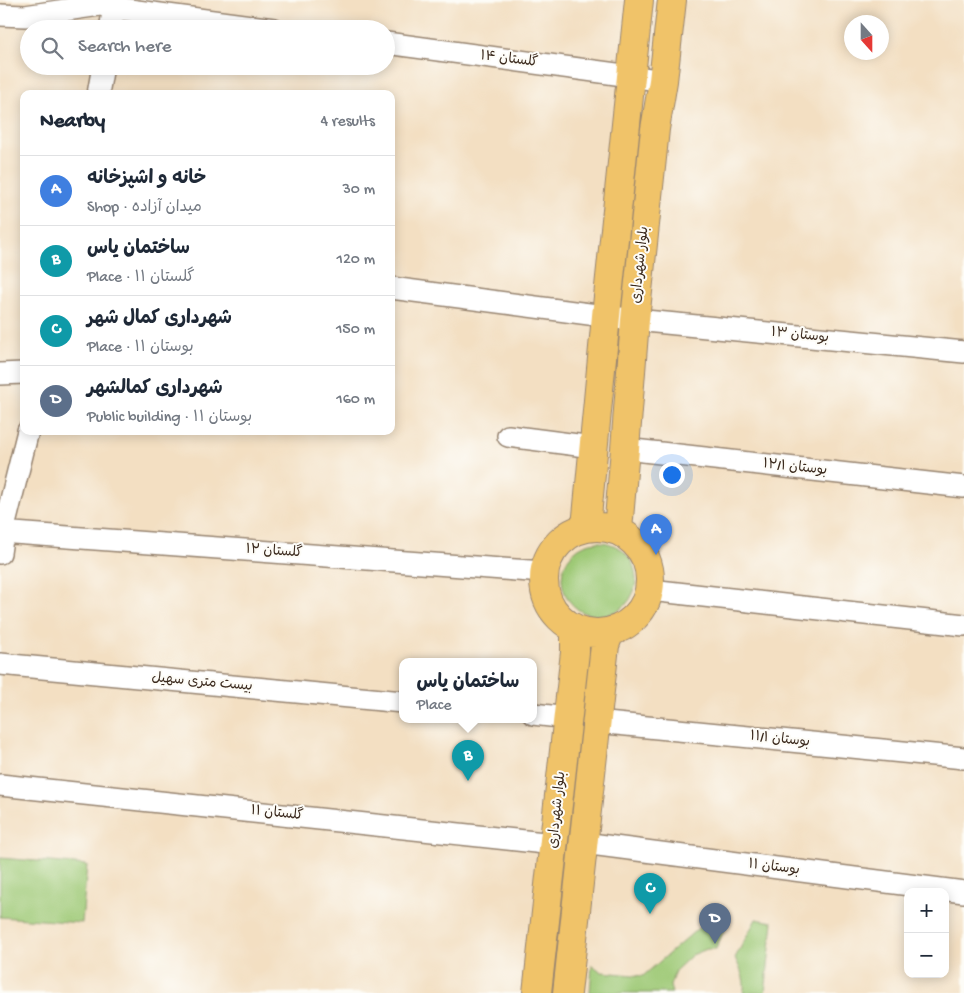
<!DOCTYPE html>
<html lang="en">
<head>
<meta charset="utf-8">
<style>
  body { margin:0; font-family:"Gochi Hand","Playpen Sans Arabic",sans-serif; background:#f6f6f7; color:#1f2937 }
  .controls { position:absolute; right:15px; bottom:15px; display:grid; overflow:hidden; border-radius:10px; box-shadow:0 2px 12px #0003 }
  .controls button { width:45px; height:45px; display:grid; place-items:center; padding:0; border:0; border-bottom:1px solid #e0e1e3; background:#fff; color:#1f2937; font:25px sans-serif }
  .compass { position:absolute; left:844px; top:15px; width:45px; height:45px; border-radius:50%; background:#fff; box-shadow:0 2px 12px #0003; rotate:159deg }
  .you { position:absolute; left:671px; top:474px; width:18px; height:18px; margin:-12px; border:4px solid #fff; border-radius:50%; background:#1a73e8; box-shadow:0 0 0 8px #1a73e833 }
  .badge { display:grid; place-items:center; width:32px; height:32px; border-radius:50%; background:#7c3aed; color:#fff; font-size:16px; font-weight:700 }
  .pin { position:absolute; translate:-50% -41px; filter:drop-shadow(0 1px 2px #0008) }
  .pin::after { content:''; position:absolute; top:26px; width:18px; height:15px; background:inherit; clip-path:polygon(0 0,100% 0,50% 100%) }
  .popup { position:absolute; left:399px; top:658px; width:138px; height:65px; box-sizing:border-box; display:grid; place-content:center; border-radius:10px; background:#fff; filter:drop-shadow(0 1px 4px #0005); font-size:16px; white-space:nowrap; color:#747a83 }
  .popup b { font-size:19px; color:#1f2937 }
  .popup::after { content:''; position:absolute; left:50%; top:100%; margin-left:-10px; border:10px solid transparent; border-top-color:#fff }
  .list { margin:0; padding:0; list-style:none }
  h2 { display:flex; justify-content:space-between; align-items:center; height:65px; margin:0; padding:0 20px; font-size:21px }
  h2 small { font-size:16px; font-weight:400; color:#747a83 }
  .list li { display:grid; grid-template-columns:32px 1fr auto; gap:15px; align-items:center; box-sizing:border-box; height:70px; padding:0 20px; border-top:1px solid #e0e1e3 }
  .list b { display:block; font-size:19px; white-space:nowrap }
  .list p { margin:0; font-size:16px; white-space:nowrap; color:#747a83 }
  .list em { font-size:16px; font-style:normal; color:#747a83 }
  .icon { flex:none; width:28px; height:28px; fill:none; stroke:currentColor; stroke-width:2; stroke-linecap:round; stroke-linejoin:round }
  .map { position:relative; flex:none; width:964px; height:993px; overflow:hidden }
  .search { position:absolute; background:#fff; box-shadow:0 2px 12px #0003; left:20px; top:20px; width:375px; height:55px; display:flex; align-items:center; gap:12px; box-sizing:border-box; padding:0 18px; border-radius:28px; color:#747a83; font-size:19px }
  .panel { position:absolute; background:#fff; box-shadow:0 2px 12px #0003; left:20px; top:90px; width:375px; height:345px; border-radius:10px }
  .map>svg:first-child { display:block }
</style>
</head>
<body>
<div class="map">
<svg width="964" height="993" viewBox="0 0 964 993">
  <rect width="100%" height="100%" fill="#fdfcf7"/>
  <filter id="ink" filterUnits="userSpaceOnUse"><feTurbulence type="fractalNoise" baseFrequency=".02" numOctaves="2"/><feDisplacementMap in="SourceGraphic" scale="10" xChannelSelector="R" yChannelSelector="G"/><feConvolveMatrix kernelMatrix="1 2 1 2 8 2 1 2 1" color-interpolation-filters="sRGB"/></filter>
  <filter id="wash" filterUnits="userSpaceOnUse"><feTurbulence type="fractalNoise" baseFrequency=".0096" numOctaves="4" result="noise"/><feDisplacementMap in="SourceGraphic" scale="20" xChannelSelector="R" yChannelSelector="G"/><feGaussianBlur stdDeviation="1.12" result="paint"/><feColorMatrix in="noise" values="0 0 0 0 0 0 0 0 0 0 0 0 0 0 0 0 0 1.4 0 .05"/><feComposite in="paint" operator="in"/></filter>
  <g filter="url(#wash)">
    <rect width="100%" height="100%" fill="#f3dfc2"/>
    <path fill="#9ec976" stroke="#6c7a4a" d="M562 579a37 37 0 1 1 74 0a37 37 0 1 1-74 0Z
      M0 858 87 865 82 923 0 917Z
      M710 918 728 920 716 949H707L692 955 675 971 670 986 672 993H590L592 965 602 972 643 976Z
      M756 919 773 922 765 993H743C747 983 740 968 735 958Z"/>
  </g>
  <g filter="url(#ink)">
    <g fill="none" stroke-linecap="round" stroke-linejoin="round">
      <defs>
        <path id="minor" d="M88 0 100 5 114 8 274 29
          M0 15 25 16 100 5
          M110 29 114 8
          M386 43 631 76 663 81
          M98 94 103 66
          M391 288 635 320 964 352
          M0 374 24 373
          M508 436 593 447
          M625 449 964 487
          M0 532 544 572
          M0 553 3 532 28 431
          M650 590 964 625
          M0 664 403 702
          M533 714 568 718
          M596 722 964 758
          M0 785 554 844
          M583 843 964 892"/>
        <path id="major" d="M544 580a53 53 0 1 1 106 0a53 53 0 1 1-106 0Z
          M586 527 606 316 639 0
          M618 530 625 449 635 320 655 129 663 81 672 0
          M537 993 575 652V633L572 627
          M567 993 605 645 610 632"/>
      </defs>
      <use href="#minor" stroke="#978470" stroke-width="24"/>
      <use href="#major" stroke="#978470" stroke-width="30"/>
      <use href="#minor" stroke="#fff" stroke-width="21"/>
      <use href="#major" stroke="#f0c369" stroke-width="28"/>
    </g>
  </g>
  <g text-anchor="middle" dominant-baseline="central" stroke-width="4" stroke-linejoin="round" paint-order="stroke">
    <g font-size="14" fill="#3b2a1e" stroke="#fdfcf7">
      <text transform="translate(509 60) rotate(7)">گلستان ۱۴</text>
      <text transform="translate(641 265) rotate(-84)">بلوار شهرداری</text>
      <text transform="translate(800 336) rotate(6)">بوستان ۱۳</text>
      <text transform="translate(795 468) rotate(6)">بوستان ۱۲/۱</text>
      <text transform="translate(274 552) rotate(4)">گلستان ۱۲</text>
      <text transform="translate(202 683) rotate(5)">بیست متری سهیل</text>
      <text transform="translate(780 740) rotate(6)">بوستان ۱۱/۱</text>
      <text transform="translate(558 810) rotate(-84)">بلوار شهرداری</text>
      <text transform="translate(277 814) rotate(6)">گلستان ۱۱</text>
      <text transform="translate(774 868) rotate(7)">بوستان ۱۱</text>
    </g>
  </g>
</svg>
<div class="controls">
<button>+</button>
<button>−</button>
</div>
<svg class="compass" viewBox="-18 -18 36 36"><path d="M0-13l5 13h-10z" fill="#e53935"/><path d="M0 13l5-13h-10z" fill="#747a83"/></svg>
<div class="you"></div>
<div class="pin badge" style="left:656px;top:555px;background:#3f7fe0">A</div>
<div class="pin badge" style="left:468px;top:781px;background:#0f9aa8">B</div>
<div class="popup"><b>ساختمان یاس</b>Place</div>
<div class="pin badge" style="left:650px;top:914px;background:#0f9aa8">C</div>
<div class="pin badge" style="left:715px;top:944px;background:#5c6f8a">D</div>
<div class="search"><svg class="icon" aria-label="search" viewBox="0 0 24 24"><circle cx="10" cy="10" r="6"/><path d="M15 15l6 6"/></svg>Search here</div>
<section class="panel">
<h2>Nearby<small>4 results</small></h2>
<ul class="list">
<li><span class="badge" style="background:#3f7fe0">A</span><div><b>خانه و اشپزخانه</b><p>Shop · میدان آزاده</p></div><em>30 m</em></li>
<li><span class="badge" style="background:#0f9aa8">B</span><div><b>ساختمان یاس</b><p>Place · گلستان ۱۱</p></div><em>120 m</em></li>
<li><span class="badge" style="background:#0f9aa8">C</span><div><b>شهرداری کمال شهر</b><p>Place · بوستان ۱۱</p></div><em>150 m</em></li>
<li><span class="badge" style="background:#5c6f8a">D</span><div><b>شهرداری کمالشهر</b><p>Public building · بوستان ۱۱</p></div><em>160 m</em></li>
</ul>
</section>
</div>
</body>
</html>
